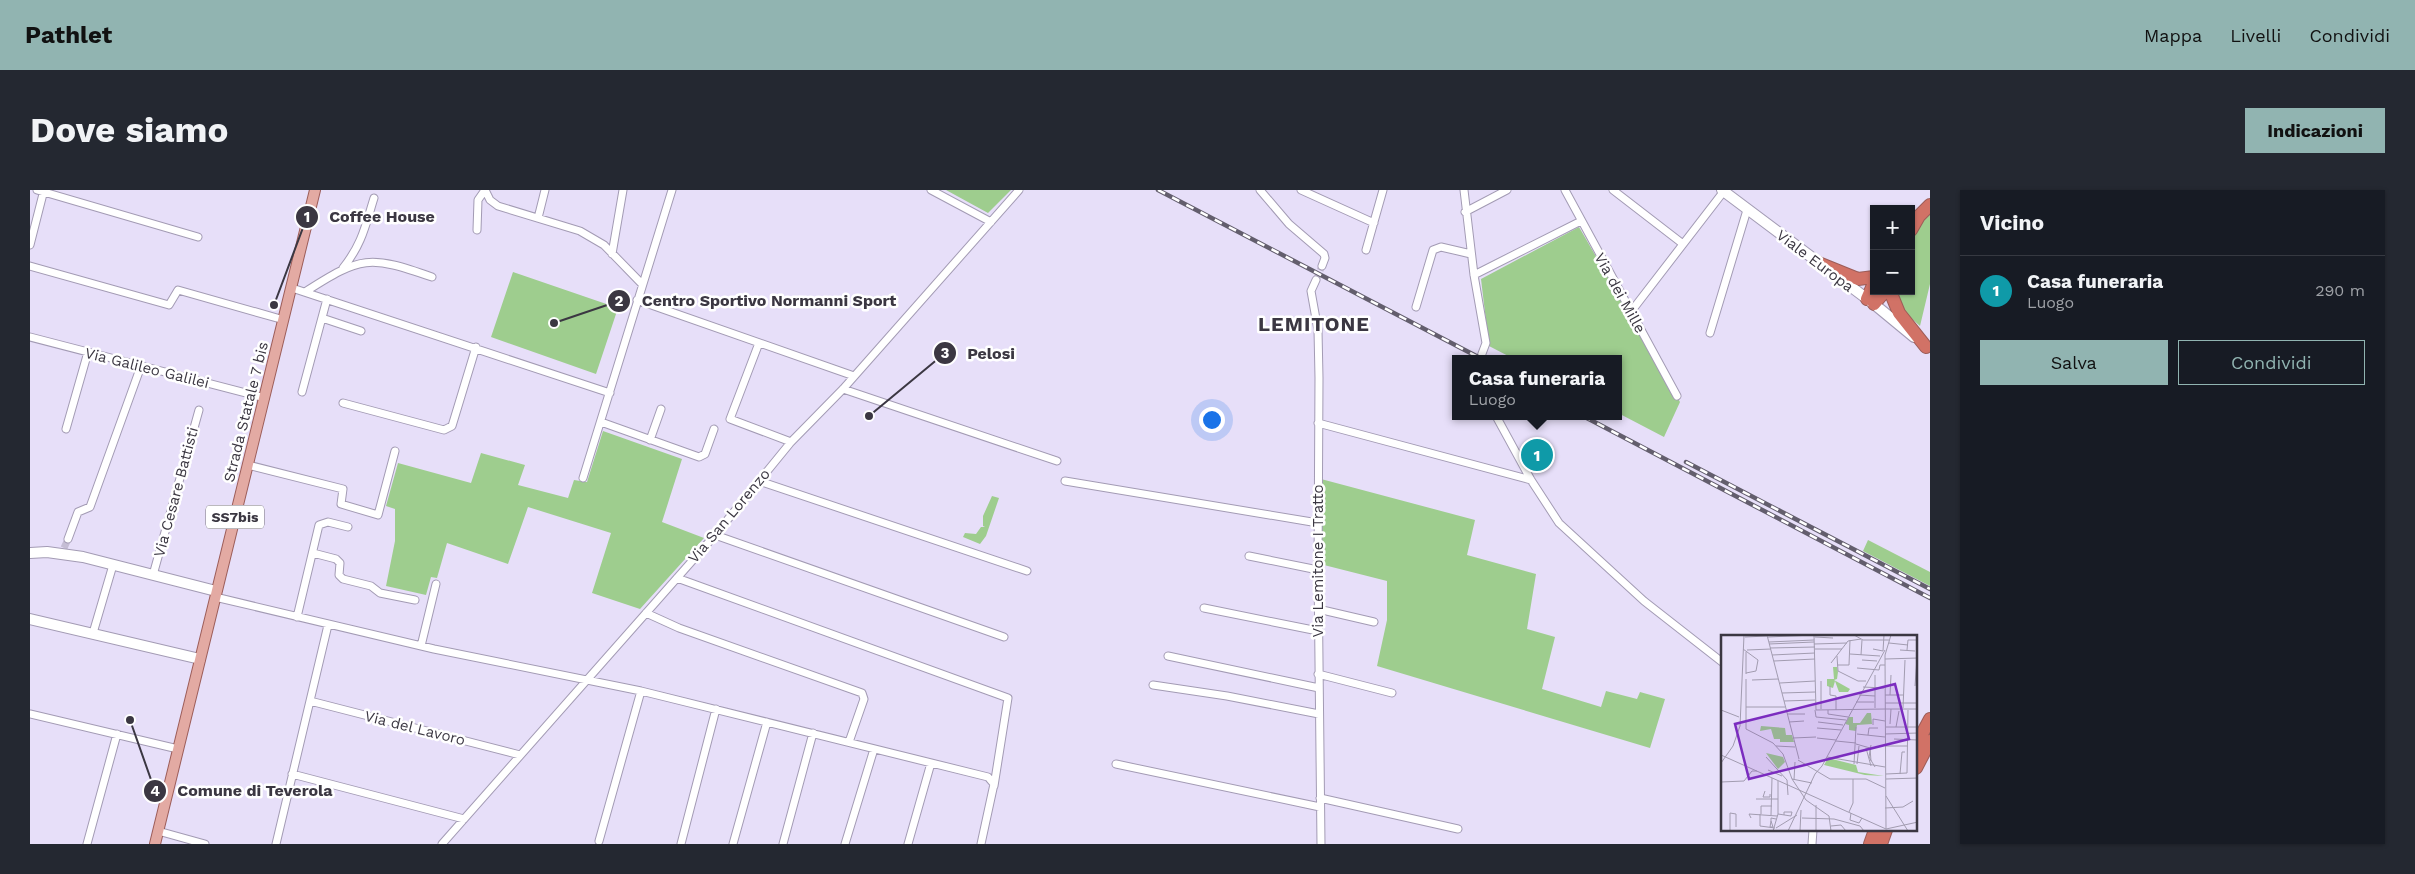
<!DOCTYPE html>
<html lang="it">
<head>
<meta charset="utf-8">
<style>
  body { margin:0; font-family:"Work Sans",sans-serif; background:#242831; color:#f1f3f6 }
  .controls { position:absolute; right:15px; top:15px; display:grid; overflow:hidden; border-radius:0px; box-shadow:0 1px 4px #0004 }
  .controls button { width:45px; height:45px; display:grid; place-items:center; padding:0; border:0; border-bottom:1px solid #363941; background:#171b24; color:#f1f3f6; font:25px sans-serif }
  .you { position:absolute; left:1181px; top:229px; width:18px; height:18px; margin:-12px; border:4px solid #fff; border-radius:50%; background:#1a73e8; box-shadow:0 0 0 8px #1a73e833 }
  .badge { display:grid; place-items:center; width:32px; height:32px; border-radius:50%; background:#91b4b1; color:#fff; font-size:16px; font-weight:700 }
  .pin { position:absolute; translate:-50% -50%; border:2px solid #fff; box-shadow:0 1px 5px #0006 }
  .popup { position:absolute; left:1422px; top:165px; width:170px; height:65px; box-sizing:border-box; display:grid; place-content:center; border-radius:0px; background:#171b24; filter:drop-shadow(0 1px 4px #0005); font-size:16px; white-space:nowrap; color:#9ea1a6 }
  .popup b { font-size:19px; color:#f1f3f6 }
  .popup::after { content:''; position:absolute; left:50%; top:100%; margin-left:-10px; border:10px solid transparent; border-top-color:#171b24 }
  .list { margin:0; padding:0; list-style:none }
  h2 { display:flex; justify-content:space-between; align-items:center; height:65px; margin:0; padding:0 20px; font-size:21px }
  h2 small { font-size:16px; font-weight:400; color:#9ea1a6 }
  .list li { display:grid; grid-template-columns:32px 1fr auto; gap:15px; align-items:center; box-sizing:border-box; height:70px; padding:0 20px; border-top:1px solid #363941 }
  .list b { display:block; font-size:19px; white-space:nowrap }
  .list p { margin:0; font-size:16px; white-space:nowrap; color:#9ea1a6 }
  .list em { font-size:16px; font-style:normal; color:#9ea1a6 }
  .actions { display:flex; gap:10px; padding:15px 20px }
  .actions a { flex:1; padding:11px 0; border:1px solid #91b4b1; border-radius:0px; text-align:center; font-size:18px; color:#91b4b1 }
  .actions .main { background:#91b4b1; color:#111 }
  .map { position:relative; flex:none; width:1900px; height:654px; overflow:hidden; border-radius:0px }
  header { display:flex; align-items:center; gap:30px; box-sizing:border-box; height:70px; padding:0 25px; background:#91b4b1; color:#111 }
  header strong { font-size:24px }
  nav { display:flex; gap:28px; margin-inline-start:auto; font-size:18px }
  .intro { display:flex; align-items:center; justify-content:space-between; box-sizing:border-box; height:120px; padding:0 30px }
  h1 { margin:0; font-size:35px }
  .button { padding:12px 22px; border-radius:0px; background:#91b4b1; color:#111; font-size:18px; font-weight:700 }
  main { display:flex; gap:30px; padding:0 30px }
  aside { flex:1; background:#171b24; border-radius:0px; box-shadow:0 1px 4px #0004 }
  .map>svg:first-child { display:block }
</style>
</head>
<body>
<header>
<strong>Pathlet</strong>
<nav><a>Mappa</a><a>Livelli</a><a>Condividi</a></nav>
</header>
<div class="intro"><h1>Dove siamo</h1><a class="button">Indicazioni</a></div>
<main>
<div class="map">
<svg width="1900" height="654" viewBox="0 0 1900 654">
  <rect width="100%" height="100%" fill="#e7dff9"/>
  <path fill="#9ecd8e" d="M916 0H981L958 23Z
    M1900 22V94L1890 136 1871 119 1864 101H1881V48Z
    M1549 37 1650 212 1634 247 1588 223V169H1484L1459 156 1451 89Z
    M483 82 588 118 566 184 461 147Z
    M573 241 652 269 632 332 674 348 610 419 562 403 581 343 498 317 478 374 417 353 407 388 401 387 396 405 356 396 365 351V319L356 316 368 273 441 293 451 263 495 275 488 295 538 308 544 290 557 292Z
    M1291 289 1445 330 1437 365 1506 384 1497 439 1525 447 1512 499 1571 517 1576 501 1607 509 1610 502 1635 509 1620 558 1347 476 1357 430V391L1290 374Z
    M962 306 969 308 956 346 950 354 933 347 935 343 946 344 951 337H955L953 336V326Z
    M1838 350 1900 382V396L1833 361Z"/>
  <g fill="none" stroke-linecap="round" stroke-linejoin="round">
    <path stroke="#c5bdd4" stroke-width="7" stroke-dasharray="7 3.5" stroke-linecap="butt" d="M1286 90 1292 76
      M34 358 38 349"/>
    <defs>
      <path id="street" d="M7 0 168 47
        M455 0 460 10 468 16 550 41 574 55 612 94
        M901 0 961 32
        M1230 0 1259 34 1294 64 1295 68 1292 76
        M1271 0 1344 33
        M1434 0 1444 85 1456 153 1450 169
        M1535 0 1647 206
        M1583 0 1653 54
        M1435 22 1477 0
        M508 28 515 0
        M447 40 448 10 455 0
        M0 55 14 0
        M1336 60 1353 0
        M582 64 593 0
        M0 76 139 115 148 100 254 130
        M313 78C332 54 335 37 344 8
        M1444 85 1551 31
        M1286 90 1281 101 1288 140 1289 188 1288 380 1291 654
        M262 98 580 203
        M275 102C331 66 339 65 402 87
        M607 110 824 186
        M1386 117 1403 60 1411 57 1441 64
        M1600 123 1694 1
        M292 128 331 141
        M1680 143 1717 20
        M0 147 235 208
        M729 153 700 229 761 252
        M813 199 1027 271
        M272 202 297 109
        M313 213 414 240 422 236 446 157
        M1466 226 1501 290 1529 333 1614 411 1692 472
        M571 232 669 267 675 264 684 239
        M1288 233 1501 290
        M36 239 58 162
        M620 250 631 219
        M218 275 313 299 311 314 348 325 365 261
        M553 288 642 0
        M729 291 997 381
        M1035 291 1288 333
        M685 345 974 447
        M38 349 48 322 60 317 111 176
        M283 363 306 369 310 373 309 385 313 389 341 396 350 403 385 410
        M1219 366 1288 380
        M123 385 169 220
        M647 388 978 508 964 596
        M185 407 404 459 611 501 958 587 964 594 951 654
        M1174 418 1288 441
        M1288 419 1344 432
        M616 423 649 438 832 503 834 509 819 552
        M267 427 289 335 298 332 318 337
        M63 443 83 375
        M391 456 406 394
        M1138 466 1289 498
        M1288 484 1362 503
        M1123 495 1197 506 1289 524
        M280 511 490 565
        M0 524 148 559
        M1086 574 1290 617
        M262 584 434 629
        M1290 608 1428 639
        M128 641 175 654
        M569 651 611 501
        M57 654 87 544
        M246 654 298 435
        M412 654 685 345 761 252 813 199 989 0
        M651 654 686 519
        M703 654 737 532
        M753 654 783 543
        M815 654 844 559
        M878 654 901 573
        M1782 654 1783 640"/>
      <path id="secondary" d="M1692 0 1844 114 1884 147
        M0 363 17 362 53 367 186 401
        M0 429 170 469"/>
      <path id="primary" d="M125 654 285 0"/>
      <path id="highway" d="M1881 40 1889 26 1900 15
        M1786 72 1828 89 1844 87
        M1860 101 1869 123 1896 157
        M1837 109 1844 93
        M1844 114 1855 101
        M1886 555 1900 529
        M1886 578 1900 551
        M1840 654 1845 640
        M1851 654 1856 640"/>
    </defs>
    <use href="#street" stroke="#a39bb4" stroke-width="9"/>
    <use href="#secondary" stroke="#a39bb4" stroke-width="12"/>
    <use href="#primary" stroke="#9c5d59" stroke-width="12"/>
    <use href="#highway" stroke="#9c5d59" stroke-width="14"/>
    <use href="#street" stroke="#fff" stroke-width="7"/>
    <use href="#secondary" stroke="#fff" stroke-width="10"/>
    <use href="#primary" stroke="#e3aaa3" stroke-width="10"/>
    <use href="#highway" stroke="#d17266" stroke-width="12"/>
    <defs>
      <path id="rail" d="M1128 0 1452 169
        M1553 226 1900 408
        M1656 272 1900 399"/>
    </defs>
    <use href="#rail" stroke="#635e6d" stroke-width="4.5"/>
    <use href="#rail" stroke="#fff" stroke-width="2.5" stroke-dasharray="8" stroke-linecap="butt"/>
  </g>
  <g text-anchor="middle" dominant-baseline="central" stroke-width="5" stroke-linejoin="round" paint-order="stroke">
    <rect fill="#fff" stroke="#76737b" stroke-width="1" x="176" y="315.5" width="58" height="23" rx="4"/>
    <g font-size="14" font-weight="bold" fill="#3b3742">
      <text x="205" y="327">SS7bis</text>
    </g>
    <g font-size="15" fill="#3b3742" stroke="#fff">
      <text transform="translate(1785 71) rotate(37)">Viale Europa</text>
      <text transform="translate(1590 103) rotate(61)">Via dei Mille</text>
      <text transform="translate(117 178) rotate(14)">Via Galileo Galilei</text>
      <text transform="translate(216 222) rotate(-76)">Strada Statale 7 bis</text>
      <text transform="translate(146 302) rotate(-75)">Via Cesare Battisti</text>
      <text transform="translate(699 326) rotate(-50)">Via San Lorenzo</text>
      <text transform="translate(1288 371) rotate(-90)">Via Lemitone I Tratto</text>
      <text transform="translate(385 538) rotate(14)">Via del Lavoro</text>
    </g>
    <g font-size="20" font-weight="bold" letter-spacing="1" fill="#3b3742" stroke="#fff">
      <text x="1284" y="134">LEMITONE</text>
    </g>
  </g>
  <g transform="translate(1691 445)">
    <rect width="196" height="196" fill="#e7dff9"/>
    <path d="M112 32H116L117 37 116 44 113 45 129 54 127 57H118L114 46 112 53 106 51V44H113ZM146 78H150L151 89 136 90 135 96 128 95V90L124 89 128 82H132V88H139ZM40 91 64 93 65 100H71L73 107H59V104H53L50 94 39 96ZM45 118 62 122 64 127 57 134ZM107 123 135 130 137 137 163 141 144 140 103 130Z" fill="#9ecd8e"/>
    <path fill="none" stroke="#a29cb0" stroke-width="1" d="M46 0 78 124M133 0 142 5H168M24 2 46 1M47 2 93 0 95 75 164 74M94 2 112 3M48 7 93 5M168 8 187 10M48 9 93 7M93 9 126 8M49 13 94 12M22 14 37 25 35 36 25 38M94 14H121M152 14 162 16 163 0M26 15 50 14M179 15 194 16M186 15 187 5H197M25 17V39M129 19 159 21M51 20 94 18M140 20 141 5M116 21 117 36 137 46H145M164 24 197 23M141 25 156 26M53 26 94 24M110 28 127 6 140 4M116 30H128L129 5M136 33 158 35 159 30H164M154 40V73M25 44V94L52 108 62 119 71 144 85 165 108 181 110 196M31 45 57 44M59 48 94 46M109 51V60L115 61V75M194 51 196 23M142 52 163 53M61 58 94 57M138 60 154 61M164 60H183M169 60 170 40M63 66 94 65M135 67H153M164 68H197M25 72H64M182 73 184 25M100 74V46M164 74H197M0 75 18 82M94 75 95 82 125 85M107 75V79L127 82M66 79H84M68 87 83 86M97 87 122 90M169 89 170 74M152 90V84L164 86M165 92H197M175 92 178 76M96 93 120 95M136 99 164 102M164 99 197 98M147 100 148 93H157M72 103 95 102M96 103 115 105M173 104 197 105M115 106 135 108M135 109 149 113 150 126M150 110 148 122 154 132M55 111 74 112M164 111H187M145 113 150 131M0 120 165 194M45 122 66 145 67 160M106 122 164 132M77 125 109 144H145L164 153M0 128 12 111 19 91 23 0M133 129 135 92M136 129 138 111M47 135 61 141M165 139 186 138 187 75M179 139 181 117H184M71 144 91 148M165 144 197 143M73 145 74 127M0 147 23 146 31 136H36M44 156 42 162H49V159M165 161 187 196M35 164H57M95 170V196M164 173 182 172 192 166M128 177 132 168V144M130 178 129 185 138 188 141 183M39 179V191L54 193M40 179V171H51M57 179 70 181 71 177H63V180M50 180 51 143M30 183 28 179 56 181M81 183 113 184 139 191 143 196M50 186 52 192H49L50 186V183L55 184M110 191 120 190 125 196M55 193 76 180M165 194 164 20 170 0M165 194 197 187M9 196V178L15 179V192M52 196 57 179V146M67 196 94 139 101 131 164 15M79 196 80 175"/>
    <path fill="#7b2cbf" fill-opacity="0.15" stroke="#7b2cbf" stroke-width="2.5" d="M174 49 188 104 28 144 14 89Z"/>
    <rect width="196" height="196" fill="none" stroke="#3b3742" stroke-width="2.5"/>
  </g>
  <path fill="none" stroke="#3b3742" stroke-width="2" d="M244 115L277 27M524 133L589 111M839 226L915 163M100 530L125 601"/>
  <g fill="#3b3742" stroke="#fff" stroke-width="2">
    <circle cx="244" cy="115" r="5"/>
    <circle cx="524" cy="133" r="5"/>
    <circle cx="839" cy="226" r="5"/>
    <circle cx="100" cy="530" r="5"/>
    <circle cx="277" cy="27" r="12"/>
    <circle cx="589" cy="111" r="12"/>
    <circle cx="915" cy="163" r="12"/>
    <circle cx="125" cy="601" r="12"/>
  </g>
  <g font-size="15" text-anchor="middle" font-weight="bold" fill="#fff">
    <text x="277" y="32">1</text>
    <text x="589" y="116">2</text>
    <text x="915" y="168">3</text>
    <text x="125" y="606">4</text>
  </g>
  <g font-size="16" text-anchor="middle" font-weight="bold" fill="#3b3742" stroke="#fff" stroke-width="5" stroke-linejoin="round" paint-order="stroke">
    <text x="352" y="32">Coffee House</text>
    <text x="739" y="116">Centro Sportivo Normanni Sport</text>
    <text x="961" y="169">Pelosi</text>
    <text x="225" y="606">Comune di Teverola</text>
  </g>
</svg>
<div class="controls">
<button>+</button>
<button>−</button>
</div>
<div class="you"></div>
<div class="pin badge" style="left:1507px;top:265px;background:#0f9aa8">1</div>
<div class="popup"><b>Casa funeraria</b>Luogo</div>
</div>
<aside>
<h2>Vicino<small></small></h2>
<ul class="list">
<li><span class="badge" style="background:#0f9aa8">1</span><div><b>Casa funeraria</b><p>Luogo</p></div><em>290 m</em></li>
</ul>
<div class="actions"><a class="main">Salva</a><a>Condividi</a></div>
</aside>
</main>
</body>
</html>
